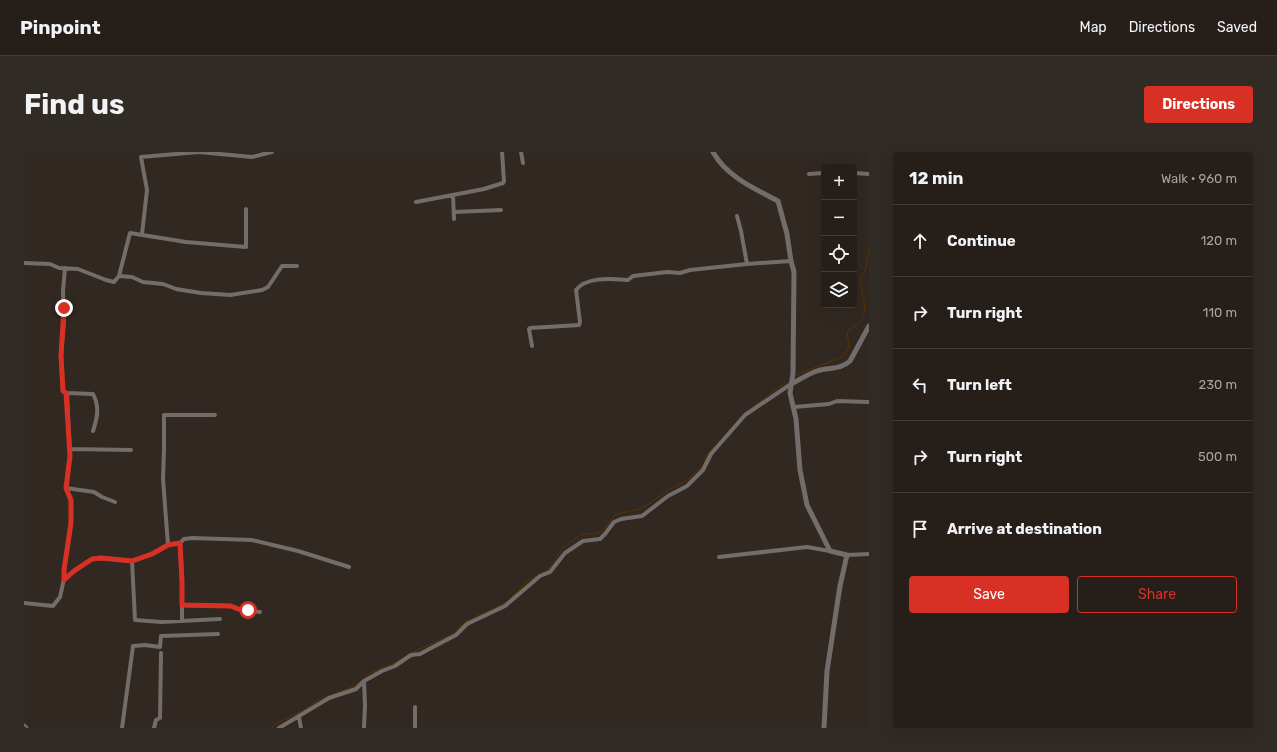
<!DOCTYPE html>
<html lang="en">
<head>
<meta charset="utf-8">
<style>
  body { margin:0; font-family:Rubik,sans-serif; background:#312b26; color:#f1f3f6 }
  .controls { position:absolute; right:12px; top:12px; display:grid; overflow:hidden; border-radius:4px; box-shadow:0 4px 16px #0002 }
  .controls button { width:36px; height:36px; display:grid; place-items:center; padding:0; border:0; border-bottom:1px solid #423c38; background:#251e19; color:#f1f3f6; font:20px sans-serif }
  .stop { position:absolute; width:12px; height:12px; margin:-9px; border:3px solid #d93025; border-radius:50%; background:#fff }
  .stop.end { background:#d93025; border-color:#fff; box-shadow:0 1px 4px #0008 }
  .list { margin:0; padding:0; list-style:none }
  h2 { display:flex; justify-content:space-between; align-items:center; height:52px; margin:0; padding:0 16px; font-size:17px }
  h2 small { font-size:13px; font-weight:400; color:#a3a2a2 }
  .list li { display:grid; grid-template-columns:26px 1fr auto; gap:12px; align-items:center; box-sizing:border-box; height:72px; padding:0 16px; border-top:1px solid #423c38 }
  .list b { display:block; font-size:15px; white-space:nowrap }
  .list em { font-size:13px; font-style:normal; color:#a3a2a2 }
  .actions { display:flex; gap:8px; padding:12px 16px }
  .actions a { flex:1; padding:9px 0; border:1px solid #d93025; border-radius:4px; text-align:center; font-size:14px; color:#d93025 }
  .actions .main { background:#d93025; color:#fff }
  .icon { flex:none; width:22px; height:22px; fill:none; stroke:currentColor; stroke-width:2; stroke-linecap:round; stroke-linejoin:round }
  .map { position:relative; flex:none; width:845px; height:576px; overflow:hidden; border-radius:4px }
  header { display:flex; align-items:center; gap:24px; box-sizing:border-box; height:56px; padding:0 20px; background:#251e19; border-bottom:1px solid #423c38 }
  header strong { font-size:19px }
  nav { display:flex; gap:22px; margin-inline-start:auto; font-size:14px }
  .intro { display:flex; align-items:center; justify-content:space-between; box-sizing:border-box; height:96px; padding:0 24px }
  h1 { margin:0; font-size:28px }
  .button { padding:10px 18px; border-radius:4px; background:#d93025; color:#fff; font-size:14px; font-weight:700 }
  main { display:flex; gap:24px; padding:0 24px }
  aside { flex:1; background:#251e19; border-radius:4px; box-shadow:0 4px 16px #0002 }
  .map>svg:first-child { display:block }
</style>
</head>
<body>
<header>
<strong>Pinpoint</strong>
<nav><a>Map</a><a>Directions</a><a>Saved</a></nav>
</header>
<div class="intro"><h1>Find us</h1><a class="button">Directions</a></div>
<main>
<div class="map">
<svg width="845" height="576" viewBox="0 0 845 576">
  <rect width="100%" height="100%" fill="#312821"/>
  <g fill="none" stroke-linecap="round" stroke-linejoin="round">
    <path stroke="#5c3200" stroke-width="1" d="M772 223 818 205C828 196 824 192 823 180 827 176 833 173 837 169 845 156 837 140 836 127L842 117 845 96
      M732 253 761 231
      M518 421 523 419 539 396 558 382H571L577 380 592 362 613 358 625 352 641 340 662 329 679 314 682 304 692 293
      M487 446 505 428 513 424
      M339 527 346 521 372 510 389 500 427 483 441 470 483 450
      M248 576 251 572 280 558 296 547 331 534 337 529"/>
    <path stroke="#726d6a" stroke-width="4" d="M497 0 499 11
      M830 21 845 22
      M785 22 800 21
      M429 43 430 67
      M392 50 460 37 479 31 480 29 478 0
      M430 60 477 58
      M713 64 717 79 723 112
      M118 82 123 38 117 5 175 0 228 5 248 0
      M0 111 26 112 35 116 54 117 82 128 90 130 95 124 108 125 119 130 139 132 152 137 177 141 206 143 238 138 244 135 258 114H273
      M95 124 106 81 162 90 222 95V57
      M508 194 505 177 506 176 555 173 556 170 552 138C563 124 588 127 604 128L609 124 643 120 656 121 666 118 723 112 767 109
      M43 241 69 242C76 255 73 267 69 279
      M770 255 805 252 813 249 845 250
      M45 297 107 298
      M42 336 70 340 78 345 91 350
      M156 391 158 429V468
      M144 393 139 327 140 298V263H191
      M823 403 845 402
      M695 405 783 395 806 399
      M108 409 111 468 137 470 196 467
      M40 427V418L47 371V349L42 336 46 304 43 241 39 239 37 203 40 169 39 139 41 116
      M0 451 29 454 36 445 40 427 50 419 68 407 77 406 108 409 128 402 144 393 156 391 160 387 168 386 228 388 274 399 325 415
      M158 453 207 454 214 457 236 460
      M340 529 341 554 340 575
      M275 565 277 576
      M98 576 109 494 121 493 136 495 137 484 194 482
      M130 576 132 568 136 566 137 501
      M255 576 305 546 332 537 340 529 358 519 371 514 387 503 396 502 409 495 432 483 443 472 481 454 516 424 526 420 541 401 559 389 576 387 581 382 590 370 597 367 618 364 644 344 663 334 679 318 687 302 721 263 767 232
      M391 576V555"/>
    <path stroke="#726d6a" stroke-width="5" d="M689 0C702 24 731 37 754 49L763 82 767 109 770 120 769 221 766 241 772 267 776 318 783 353 806 399 823 403 816 434 803 519 800 576
      M767 232C775 228 784 222 793 219 805 215 816 218 826 209L845 174
      M0 574 2 576"/>
  </g>
  <g fill="none" stroke-linecap="round" stroke-linejoin="round">
    <path stroke="#d93025" stroke-width="5" d="M40 156 37 203 39 239 42 241 46 304 42 336 47 348V371L40 418V428L50 419 68 407 77 406 108 409 128 402 144 393 156 391 158 429V453L207 454 214 457 224 458"/>
  </g>
</svg>
<div class="controls">
<button>+</button>
<button>−</button>
<button><svg class="icon" aria-label="locate" viewBox="0 0 24 24"><circle cx="12" cy="12" r="6"/><path d="M12 2v4M12 18v4M2 12h4M18 12h4"/></svg></button>
<button><svg class="icon" aria-label="layers" viewBox="0 0 24 24"><path d="M12 4l9 5-9 5-9-5zM3 14l9 5 9-5"/></svg></button>
</div>
<div class="stop" style="left:224px;top:458px"></div>
<div class="stop end" style="left:40px;top:156px"></div>
</div>
<aside>
<h2>12 min<small>Walk · 960 m</small></h2>
<ul class="list">
<li><svg class="icon" aria-label="ahead" viewBox="0 0 24 24"><path d="M12 20V5M6 11l6-6 6 6"/></svg><div><b>Continue</b></div><em>120 m</em></li>
<li><svg class="icon" aria-label="right" viewBox="0 0 24 24"><path d="M7 20v-9h11M14 6l5 5-5 5"/></svg><div><b>Turn right</b></div><em>110 m</em></li>
<li><svg class="icon" aria-label="left" viewBox="0 0 24 24"><path d="M17 20v-9H6M10 6l-5 5 5 5"/></svg><div><b>Turn left</b></div><em>230 m</em></li>
<li><svg class="icon" aria-label="right" viewBox="0 0 24 24"><path d="M7 20v-9h11M14 6l5 5-5 5"/></svg><div><b>Turn right</b></div><em>500 m</em></li>
<li><svg class="icon" aria-label="arrive" viewBox="0 0 24 24"><path d="M6 21V4h12l-3 4 3 4H6"/></svg><div><b>Arrive at destination</b></div></li>
</ul>
<div class="actions"><a class="main">Save</a><a>Share</a></div>
</aside>
</main>
</body>
</html>
